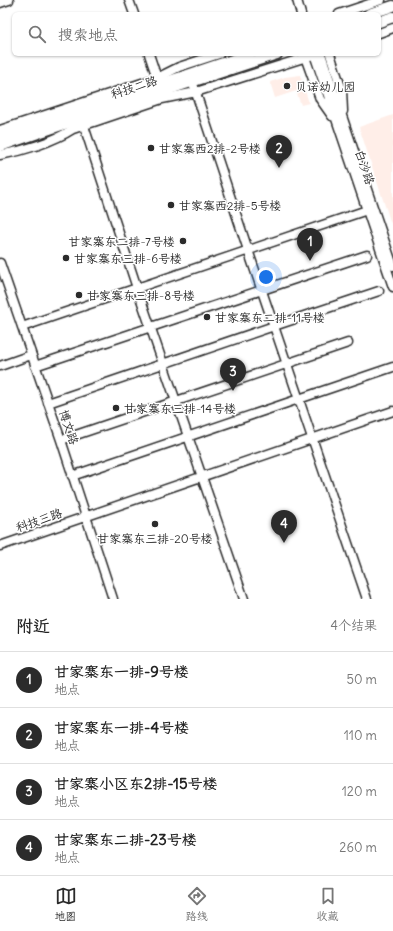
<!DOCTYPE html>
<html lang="zh">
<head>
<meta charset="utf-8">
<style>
  body { margin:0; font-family:Delius,"LXGW WenKai TC",sans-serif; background:#f2f2f2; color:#222 }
  .you { position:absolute; left:266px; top:277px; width:14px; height:14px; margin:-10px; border:3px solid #fff; border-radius:50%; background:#1a73e8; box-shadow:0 0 0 6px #1a73e833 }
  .badge { display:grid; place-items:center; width:26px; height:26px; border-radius:50%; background:#2b2b2b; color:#fff; font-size:13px; font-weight:700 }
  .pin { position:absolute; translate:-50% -33px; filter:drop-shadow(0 1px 2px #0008) }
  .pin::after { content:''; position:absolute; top:21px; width:14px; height:12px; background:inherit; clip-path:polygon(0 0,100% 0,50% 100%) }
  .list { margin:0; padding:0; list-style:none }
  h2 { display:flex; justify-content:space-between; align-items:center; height:52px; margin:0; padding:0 16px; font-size:17px }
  h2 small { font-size:13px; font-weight:400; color:#767676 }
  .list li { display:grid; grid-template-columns:26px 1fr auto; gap:12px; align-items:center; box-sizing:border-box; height:56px; padding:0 16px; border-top:1px solid #e0e0e0 }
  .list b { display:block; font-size:15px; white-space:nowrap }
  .list p { margin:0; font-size:13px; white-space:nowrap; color:#767676 }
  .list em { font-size:13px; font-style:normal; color:#767676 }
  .icon { flex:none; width:22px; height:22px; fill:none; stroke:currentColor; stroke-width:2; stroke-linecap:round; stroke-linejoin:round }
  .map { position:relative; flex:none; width:393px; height:599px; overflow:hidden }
  .search { position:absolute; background:#fff; box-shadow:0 1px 3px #0004; left:12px; right:12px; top:12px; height:44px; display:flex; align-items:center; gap:10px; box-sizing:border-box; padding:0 14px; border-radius:6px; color:#767676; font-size:15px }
  .sheet { height:276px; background:#fff }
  nav { display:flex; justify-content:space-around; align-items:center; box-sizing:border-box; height:56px; border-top:1px solid #e0e0e0; background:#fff; font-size:11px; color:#767676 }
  nav a { display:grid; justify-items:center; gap:2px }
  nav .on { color:#2b2b2b }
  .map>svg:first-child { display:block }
</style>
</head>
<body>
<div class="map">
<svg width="393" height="599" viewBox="0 0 393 599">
  <rect width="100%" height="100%" fill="#fff"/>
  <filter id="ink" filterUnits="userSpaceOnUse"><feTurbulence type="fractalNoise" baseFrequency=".025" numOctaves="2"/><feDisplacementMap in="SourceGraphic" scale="8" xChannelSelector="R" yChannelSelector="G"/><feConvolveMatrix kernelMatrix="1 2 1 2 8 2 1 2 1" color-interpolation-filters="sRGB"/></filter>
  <g filter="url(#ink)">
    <path fill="#ffeee8" d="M300 75 309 103 301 105 296 91 275 98 270 82 285 77Z
      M393 115V230L359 127Z"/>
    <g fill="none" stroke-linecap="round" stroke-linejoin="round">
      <defs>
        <path id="minor" d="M129 0 134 14
          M297 0 301 14
          M0 3 9 0
          M339 14 381 0
          M379 33 393 28
          M149 54 157 78
          M314 54 393 287
          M321 54 393 266
          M330 54 342 90 343 111
          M305 57 320 99 332 116
          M192 81 248 250 367 599
          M84 126 137 288 244 599
          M0 130 157 78 179 67 219 54
          M0 155C23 151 53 142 73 129L162 99 196 92 316 54
          M0 263 61 440 113 599
          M22 327 367 210
          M0 366 31 355
          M35 366 151 327 367 255
          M48 403 274 326 379 291
          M61 440 348 343
          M72 476 393 367
          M0 546 393 411"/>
        <path id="major" d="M369 14 393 6
          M379 22 393 17
          M0 138 250 54
          M0 146 111 108 277 54"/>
      </defs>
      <use href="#minor" stroke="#2b2b2b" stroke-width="11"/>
      <use href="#major" stroke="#2b2b2b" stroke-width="13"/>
      <use href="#minor" stroke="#fff" stroke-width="8"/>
      <use href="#major" stroke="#fff" stroke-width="10"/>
    </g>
  </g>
  <g fill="#2b2b2b" stroke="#fff" stroke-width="1.5">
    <circle cx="287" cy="86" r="4"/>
    <circle cx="151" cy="148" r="4"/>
    <circle cx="171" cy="205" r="4"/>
    <circle cx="183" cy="241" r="4"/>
    <circle cx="66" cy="258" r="4"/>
    <circle cx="79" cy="295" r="4"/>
    <circle cx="207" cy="317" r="4"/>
    <circle cx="116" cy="408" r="4"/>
    <circle cx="155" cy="524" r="4"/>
  </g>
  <g text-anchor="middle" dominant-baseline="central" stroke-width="3" stroke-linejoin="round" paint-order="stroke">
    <g font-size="12" fill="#2b2b2b" stroke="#fff" text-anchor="start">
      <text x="295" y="86">贝诺幼儿园</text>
      <text x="159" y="148">甘家寨西2排-2号楼</text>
      <text x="179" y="205">甘家寨西2排-5号楼</text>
      <text x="175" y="241" text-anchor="end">甘家寨东二排-7号楼</text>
      <text x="74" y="258">甘家寨东三排-6号楼</text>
      <text x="87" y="295">甘家寨东三排-8号楼</text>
      <text x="215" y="317">甘家寨东二排-11号楼</text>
      <text x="124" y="408">甘家寨东三排-14号楼</text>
      <text x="155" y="538" text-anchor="middle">甘家寨东三排-20号楼</text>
    </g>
    <g font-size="12" fill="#2b2b2b" stroke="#fff">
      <text transform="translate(134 87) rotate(-18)">科技二路</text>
      <text transform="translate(365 167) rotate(71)">白沙路</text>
      <text transform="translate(69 427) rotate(71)">博文路</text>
      <text transform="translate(39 520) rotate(-19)">科技三路</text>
    </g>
  </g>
</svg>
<div class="you"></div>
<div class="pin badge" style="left:310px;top:261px">1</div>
<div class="pin badge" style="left:279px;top:168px">2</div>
<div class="pin badge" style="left:233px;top:391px">3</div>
<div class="pin badge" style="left:284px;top:543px">4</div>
<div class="search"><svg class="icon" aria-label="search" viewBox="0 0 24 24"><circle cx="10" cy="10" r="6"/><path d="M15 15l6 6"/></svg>搜索地点</div>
</div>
<section class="sheet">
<h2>附近<small>4个结果</small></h2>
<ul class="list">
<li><span class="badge">1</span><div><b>甘家寨东一排-9号楼</b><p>地点</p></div><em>50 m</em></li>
<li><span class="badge">2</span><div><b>甘家寨东一排-4号楼</b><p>地点</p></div><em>110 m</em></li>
<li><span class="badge">3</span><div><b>甘家寨小区东2排-15号楼</b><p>地点</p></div><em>120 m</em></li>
<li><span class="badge">4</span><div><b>甘家寨东二排-23号楼</b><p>地点</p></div><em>260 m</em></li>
</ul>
</section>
<nav>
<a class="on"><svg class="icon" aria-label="map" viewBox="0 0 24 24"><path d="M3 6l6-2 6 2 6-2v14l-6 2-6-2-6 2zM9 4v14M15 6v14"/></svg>地图</a>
<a><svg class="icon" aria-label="directions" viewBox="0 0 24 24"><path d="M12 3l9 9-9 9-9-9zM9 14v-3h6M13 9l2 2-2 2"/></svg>路线</a>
<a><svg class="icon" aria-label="saved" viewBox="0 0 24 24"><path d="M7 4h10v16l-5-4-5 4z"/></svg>收藏</a>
</nav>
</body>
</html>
